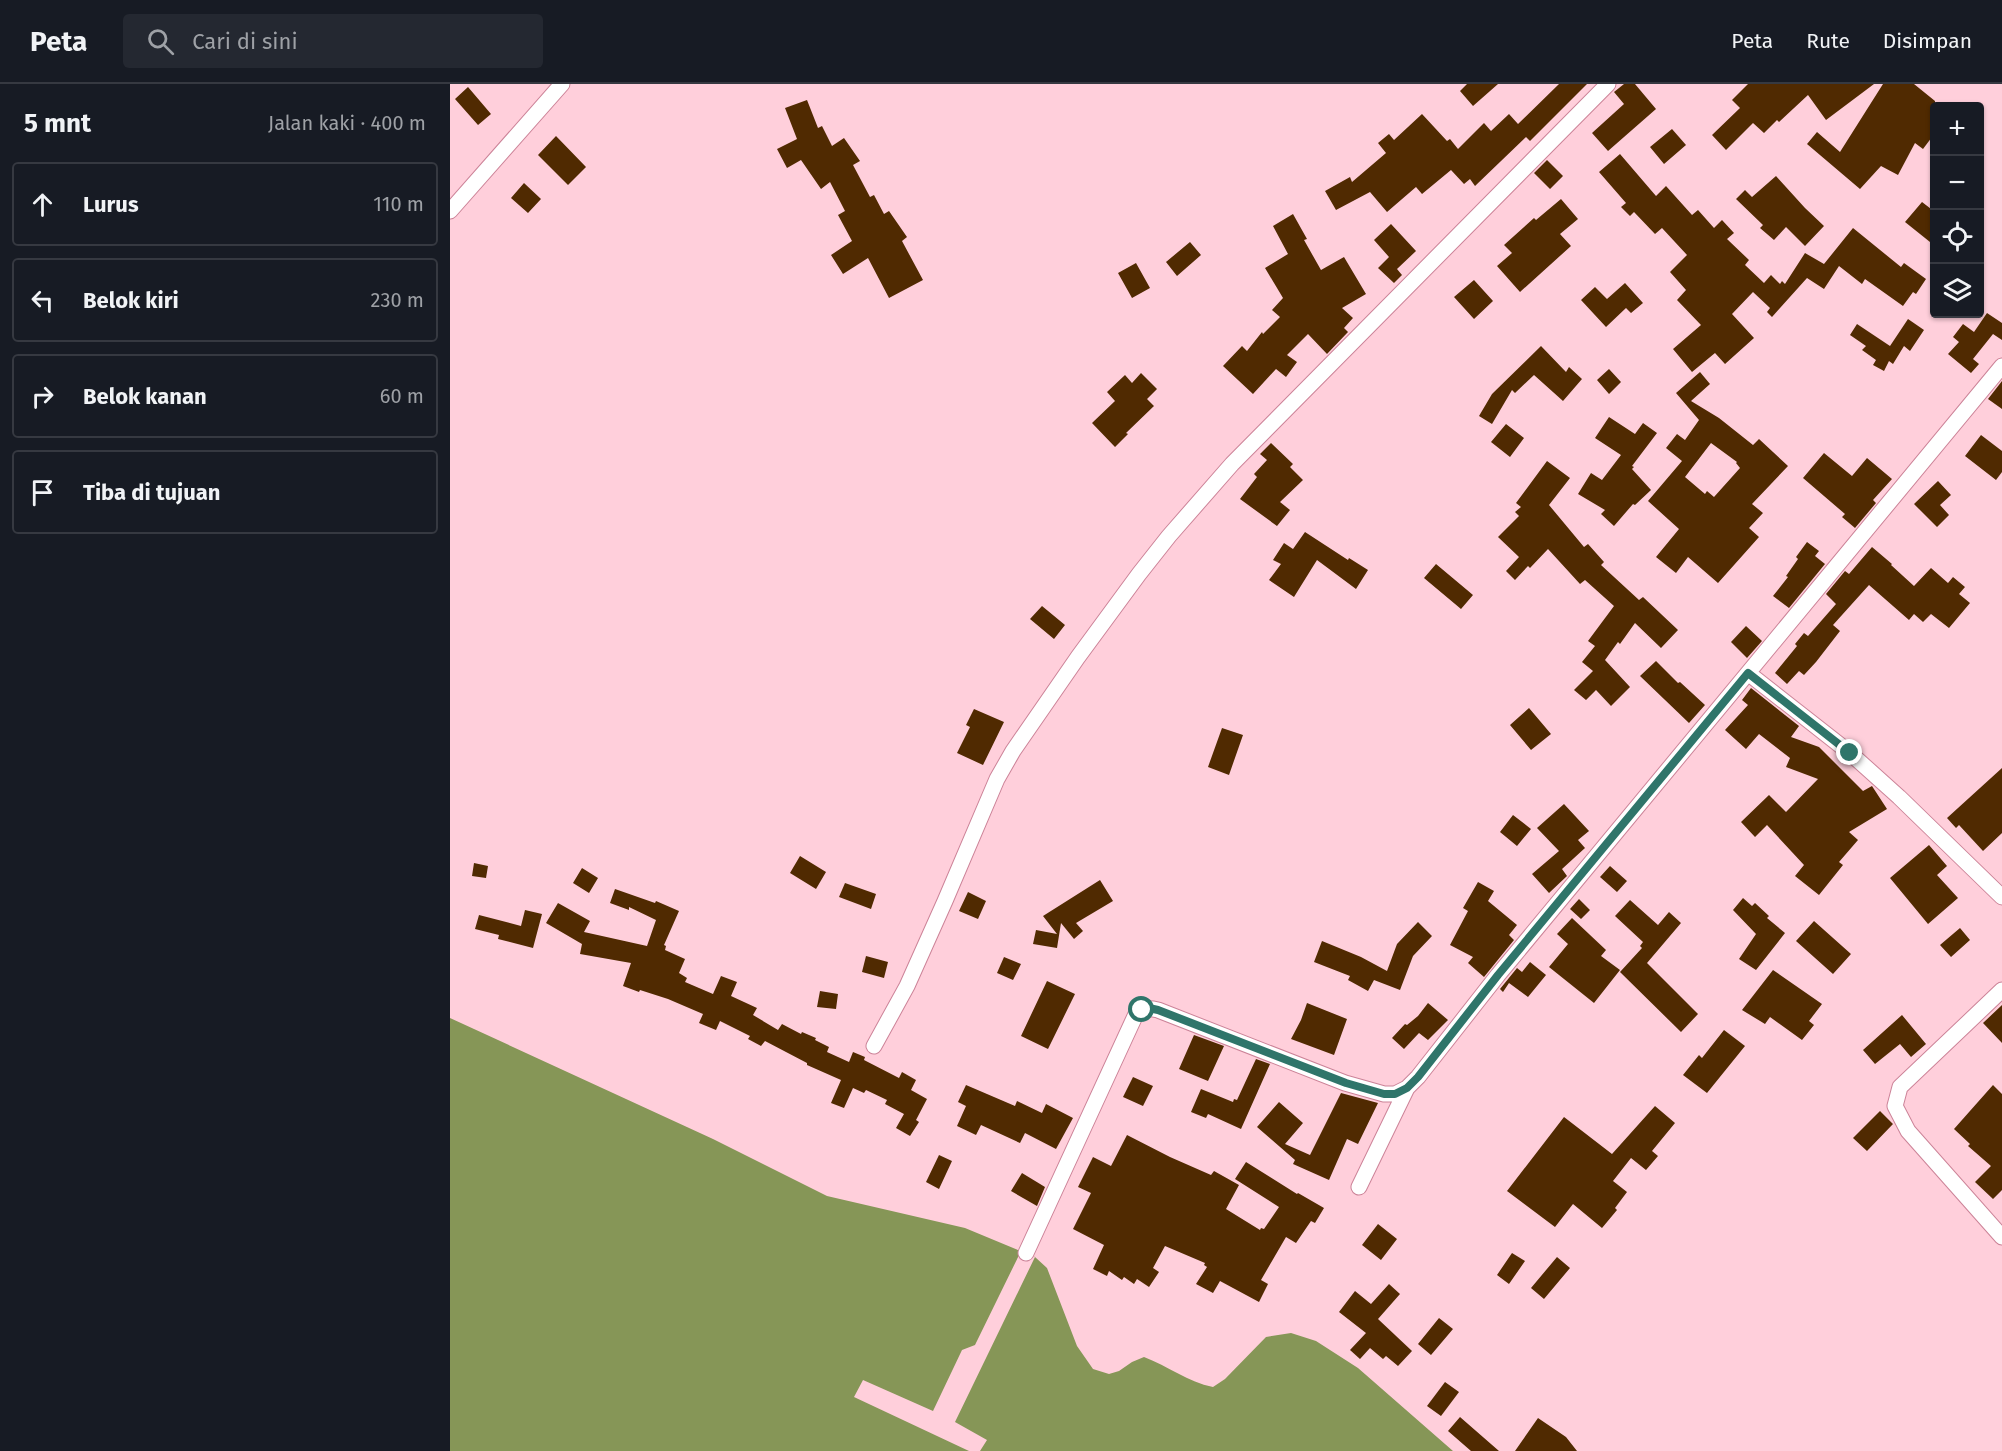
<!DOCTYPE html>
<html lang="id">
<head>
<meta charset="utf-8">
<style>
  body { margin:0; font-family:"Fira Sans",sans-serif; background:#242831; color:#f1f3f6 }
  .controls { position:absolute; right:18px; top:18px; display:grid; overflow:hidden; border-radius:6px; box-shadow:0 2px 4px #0004 }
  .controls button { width:54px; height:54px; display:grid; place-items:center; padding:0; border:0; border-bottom:2px solid #363941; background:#171b24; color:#f1f3f6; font:30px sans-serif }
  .stop { position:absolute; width:18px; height:18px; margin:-14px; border:4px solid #2f756a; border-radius:50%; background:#fff }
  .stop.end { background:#2f756a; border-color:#fff; box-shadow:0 2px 6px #0008 }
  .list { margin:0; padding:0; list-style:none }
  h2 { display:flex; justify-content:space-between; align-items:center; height:78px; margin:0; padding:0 24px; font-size:26px }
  h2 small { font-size:20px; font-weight:400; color:#9ea1a6 }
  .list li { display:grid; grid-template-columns:39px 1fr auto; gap:18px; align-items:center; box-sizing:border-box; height:84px; margin:0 12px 12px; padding:0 12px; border:2px solid #363941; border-radius:6px }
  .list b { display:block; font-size:22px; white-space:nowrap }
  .list em { font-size:20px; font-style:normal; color:#9ea1a6 }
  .icon { flex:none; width:33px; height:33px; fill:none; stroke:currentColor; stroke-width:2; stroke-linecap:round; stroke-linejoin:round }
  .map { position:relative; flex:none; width:1552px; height:1367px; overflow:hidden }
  header { display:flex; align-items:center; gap:36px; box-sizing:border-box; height:84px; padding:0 30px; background:#171b24; border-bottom:2px solid #363941 }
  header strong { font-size:28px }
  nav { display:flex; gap:33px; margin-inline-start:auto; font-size:21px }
  .search { width:420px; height:54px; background:#242831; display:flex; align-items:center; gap:15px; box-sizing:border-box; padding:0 21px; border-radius:6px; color:#9ea1a6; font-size:22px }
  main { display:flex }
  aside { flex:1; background:#171b24 }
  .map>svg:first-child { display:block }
</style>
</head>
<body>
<header>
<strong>Peta</strong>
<div class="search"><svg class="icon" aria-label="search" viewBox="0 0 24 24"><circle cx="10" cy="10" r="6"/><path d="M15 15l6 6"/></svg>Cari di sini</div>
<nav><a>Peta</a><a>Rute</a><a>Disimpan</a></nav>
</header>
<main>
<aside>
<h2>5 mnt<small>Jalan kaki · 400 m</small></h2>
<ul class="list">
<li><svg class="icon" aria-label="ahead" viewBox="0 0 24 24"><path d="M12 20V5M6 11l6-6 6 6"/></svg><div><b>Lurus</b></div><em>110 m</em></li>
<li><svg class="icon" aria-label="left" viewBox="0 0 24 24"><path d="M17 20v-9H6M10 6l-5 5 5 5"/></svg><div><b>Belok kiri</b></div><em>230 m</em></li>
<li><svg class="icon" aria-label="right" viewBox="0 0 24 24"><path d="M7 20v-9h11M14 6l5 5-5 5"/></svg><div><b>Belok kanan</b></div><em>60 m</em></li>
<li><svg class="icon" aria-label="arrive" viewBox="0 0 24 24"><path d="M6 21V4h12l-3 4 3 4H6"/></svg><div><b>Tiba di tujuan</b></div></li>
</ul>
</aside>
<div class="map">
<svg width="1552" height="1367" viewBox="0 0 1552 1367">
  <rect width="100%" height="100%" fill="#ffcfdb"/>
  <path fill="#869657" d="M0 934 263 1055 377 1112 515 1144 585 1173 597 1184 627 1262 643 1285 659 1290 669 1287 682 1278 694 1273C718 1282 738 1298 763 1303L775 1295 816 1253 841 1249 866 1257 908 1284 1003 1367H0Z"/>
  <path fill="#ffcfdb" d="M571 1167 585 1173 505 1338 537 1356 530 1367H519L404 1313 413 1296 483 1327 512 1266 525 1261Z"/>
  <path fill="#502a01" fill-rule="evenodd" d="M1017 0H1048L1023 22 1010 7Z
    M1109 0H1137L1080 57 1076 53 1025 102 1020 95 1014 100 1001 86 972 110 966 103 937 128 920 108 886 126 875 107 900 93 902 98 936 69 928 59 939 50 944 56 972 30 997 57 1000 55 1008 65 1034 39 1041 47 1059 30 1068 40Z
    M1174 0H1185L1206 25 1158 67 1142 49 1174 20 1164 8Z
    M1298 0H1424L1376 36 1358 11 1329 38 1327 36 1314 49 1303 39 1276 66 1262 51 1290 24 1282 16Z
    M1433 0H1464L1485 17V49L1473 65 1465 59 1448 91 1431 82 1410 105 1357 60 1367 48 1390 68Z
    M18 3 41 30 28 41 5 15Z
    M357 16 368 44 372 42 382 62 394 54 410 77 403 81 420 113 424 111 434 130 439 127 457 153 452 157 473 196 439 214 418 174 393 190 381 171 402 157 388 131 395 127 380 98 371 105 351 76 337 84 327 65 347 55 335 24Z
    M1222 45 1236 61 1214 80 1200 63Z
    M106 52 136 83 118 101 88 71Z
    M1170 70 1206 112 1216 102 1242 131 1248 126 1264 144 1272 136 1284 149 1277 155 1299 176 1295 181 1314 199 1321 191 1330 200 1332 197 1335 200 1355 169 1374 180 1403 144 1451 183 1454 179 1476 195 1466 210 1463 208 1453 222 1415 195 1412 200 1389 182 1374 205 1357 194 1322 233 1317 228 1320 224 1303 208 1282 230 1304 254 1275 280 1265 269 1242 288 1223 265 1251 241 1227 216 1236 206 1220 188 1237 171 1212 144 1205 150 1184 128 1180 132 1171 123 1176 119 1149 88Z
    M1097 76 1113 92 1100 105 1084 89Z
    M1326 92 1355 124 1374 142 1355 162 1336 143 1324 156 1310 144 1313 141 1286 115 1295 106 1302 113Z
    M74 99 91 115 78 129 61 114Z
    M1111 115 1128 135 1110 150 1121 162 1070 208 1047 182 1062 169 1054 161 1084 134 1086 136Z
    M1472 118 1485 128V162L1455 138Z
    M843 130 857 155 854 156 871 186 894 173 916 210 892 224 903 234 894 244 898 248 877 270 858 250 837 271 847 278 836 293 826 285 803 310 773 282 792 262 797 267 812 248 813 250 830 233 822 226 833 214 815 184 838 170 823 142Z
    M941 140 966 167 947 185 952 191 944 199 928 184 939 173 924 156Z
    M740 158 751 171 727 192 716 178Z
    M686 179 700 204 682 214 668 189Z
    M1024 196 1043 217 1024 235 1004 213Z
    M1175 199 1193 219 1181 229 1176 224 1156 243 1131 216 1145 203 1157 215Z
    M1537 229 1552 239V256L1543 250 1523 275 1529 280 1521 289 1498 270 1509 258 1503 253 1513 240 1524 248Z
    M1458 235 1474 246 1460 267 1454 262 1443 280 1439 277 1434 287 1423 281 1426 276 1412 266 1416 262 1400 251 1407 240 1440 262Z
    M1091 262 1116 288 1119 283 1132 295 1113 317 1084 291 1065 309 1062 306 1042 340 1029 332 1042 310Z
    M1159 285 1171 298 1159 310 1147 296Z
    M1250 288 1260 300 1241 317 1269 334 1303 361 1309 355 1338 382 1302 420 1313 429 1299 444 1309 453 1268 499 1238 473 1226 489 1206 473 1229 445 1198 417 1232 377 1216 364 1227 350 1235 356 1249 336 1226 309ZM1261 359 1287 378 1286 379 1290 384 1264 413 1257 407 1255 410 1235 393Z
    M691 289 707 305 697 315 704 322 676 349 678 350 665 363 642 339 665 317 657 308 675 291 682 299Z
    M1552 297V325L1538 315Z
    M1159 333 1185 350 1193 339 1207 349 1182 382 1184 383 1182 385 1201 406 1185 421 1183 420 1164 442 1151 430 1155 426 1128 410 1141 389 1152 396 1171 371 1145 354Z
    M1056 340 1074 354 1060 373 1041 358Z
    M1531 351 1552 367V388L1546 396 1515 372Z
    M821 359 843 380 840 383 853 396 830 418 840 426 827 442 790 415 807 393 804 390 817 376 810 370Z
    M1374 369 1402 392 1417 374 1442 395 1423 416 1426 419 1405 444 1392 433 1395 430 1353 394Z
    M1097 377 1120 394 1099 421 1134 463 1138 460 1154 478 1151 481 1189 516 1193 513 1228 546 1211 564 1185 539 1170 560 1168 558 1155 576 1180 603 1161 622 1146 606 1136 616 1124 606 1143 587 1132 578 1145 562 1138 557 1164 522 1135 496 1130 500 1098 465 1080 484 1078 482 1065 496 1056 487 1069 473 1048 453 1069 432 1065 428 1071 423 1066 419Z
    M1488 397 1501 411 1490 421 1499 431 1487 443 1464 420Z
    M855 448 898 476 899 474 918 486 906 505 867 476 844 513 819 496 831 480 823 476 834 459 843 465Z
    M1357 458 1369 467 1365 472 1375 480 1339 524 1323 512 1338 493 1336 492 1348 475 1346 473Z
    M1422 463 1442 480 1441 481 1464 502 1481 484 1498 499 1503 493 1515 503 1509 510 1520 519 1499 544 1481 530 1473 538 1464 530 1459 536 1419 501 1383 541 1390 547 1366 578 1354 591 1349 587 1337 600 1325 589 1347 562 1345 560 1354 549 1358 552 1386 520 1376 510 1395 487 1399 490Z
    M986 480 1023 511 1011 525 974 494Z
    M592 522 615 541 604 555 580 535Z
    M1296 542 1312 557 1297 574 1281 558Z
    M1206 577 1228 599 1230 598 1255 621 1239 639 1190 592Z
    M1301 604 1349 642 1341 653 1369 663 1413 707 1422 702 1437 725 1399 748 1408 756 1389 778 1393 781 1369 811 1345 792 1354 781 1317 741 1305 753 1291 738 1319 711 1336 728 1368 695 1336 683 1340 674 1309 650 1296 665 1275 646 1298 621 1292 616Z
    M1079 624 1101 650 1081 666 1060 641Z
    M524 625 554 638 533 681 507 669 520 643 516 641Z
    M772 644 793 651 779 691 758 683Z
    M1552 684V749L1533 767 1509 741 1506 744 1497 734Z
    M1114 720 1139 747 1128 756 1135 764 1112 785 1117 792 1099 809 1082 790 1109 767 1087 744Z
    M1063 731 1081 745 1067 762 1050 748Z
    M1479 761 1497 782 1487 791 1508 814 1478 840 1440 794Z
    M350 772 376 788 366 805 340 789Z
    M24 779 38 782 36 794 22 792Z
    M1160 782 1177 797 1167 808 1150 793Z
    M132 784 148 794 139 809 123 799Z
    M650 796 663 817 626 839 633 847 624 855 611 839 607 864 583 860 586 846 607 850 593 832Z
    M1028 798 1044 807 1038 817 1067 841 1059 851 1064 856 1034 893 1018 879 1023 873 1000 861 1018 827 1013 824Z
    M395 799 426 810 421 825 389 813Z
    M165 805 205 819 206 817 229 827 214 861 216 862 215 866 235 875 229 889 237 894 235 898 263 910 271 892 287 898 281 912 307 924 303 931 328 946 332 940 351 950 352 948 366 954 365 956 379 963 377 968 399 978 403 968 415 973 414 976 449 994 452 988 466 996 461 1006 477 1015 466 1036 469 1038 460 1052 446 1044 454 1030 435 1020 437 1016 416 1006 414 1009 403 1004 394 1024 381 1019 391 996 357 981V979L315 957 311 962 298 955 300 952 270 937 266 946 249 939 253 930 218 915 190 906 189 908 173 902 181 879 130 870 132 860 96 839 108 819 140 837 134 848 197 862 206 836 179 823V826L160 819Z
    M518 808 536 817 528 835 509 827Z
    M1293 814 1302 822 1305 819 1319 832 1317 834 1335 849 1306 886 1289 875 1306 850 1283 826Z
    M1129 815 1140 826 1131 835 1120 825Z
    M1180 816 1208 841 1219 828 1231 839 1197 879 1248 930 1231 948 1170 888 1192 864 1190 862 1193 858 1165 832Z
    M75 826 92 830 83 864 48 855 49 851 25 845 29 831 71 842Z
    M1122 834 1156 866 1151 872 1170 886 1144 919 1099 883 1118 860 1107 850Z
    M1364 837 1401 870 1383 890 1346 857Z
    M968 838 982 852 963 872 950 906 924 896 918 907 898 896 900 892 864 878 872 857 911 873 937 887 947 860Z
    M1510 844 1520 856 1501 873 1490 861Z
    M416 872 438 878 434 894 412 888Z
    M554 873 571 880 563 896 547 889Z
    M1080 878 1096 891 1078 913 1059 899 1053 908 1050 905 1067 884 1072 888Z
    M1323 886 1372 920 1359 937 1364 941 1352 956 1320 933 1315 940 1292 926Z
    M597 897 625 910 598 965 571 952Z
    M370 907 388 910 386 925 367 923Z
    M857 919 897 935 884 971 841 955 851 936Z
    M978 919 998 936 978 956 969 949 954 965 942 954 955 940 957 941 968 932Z
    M1552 921V959L1533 939Z
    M1452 931 1476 960 1461 973 1450 960 1425 980 1413 966Z
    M1274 946 1295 962 1257 1009 1233 991 1249 971 1252 974Z
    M744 951 774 962 758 997 729 985Z
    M806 975 820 980 791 1045 758 1030 756 1034 741 1028 751 1005 783 1018 784 1015 787 1016Z
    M683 993 703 1002 693 1022 673 1013Z
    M516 1001 565 1022 567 1017 592 1029 596 1020 623 1034 606 1065 575 1049 570 1059 531 1041 526 1051 507 1042 516 1022 508 1018Z
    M1543 1001 1552 1010V1106L1543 1115 1525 1098 1541 1082 1518 1062 1520 1060 1504 1045Z
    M891 1009 928 1019 908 1060 897 1055 879 1096 843 1080 845 1076 807 1043 829 1018 853 1039 835 1060 860 1071Z
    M1205 1022 1225 1039 1202 1067 1208 1072 1196 1086 1181 1074 1163 1097 1177 1108 1165 1124 1167 1126 1152 1144 1123 1120 1105 1143 1057 1107 1114 1033 1162 1070Z
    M1430 1027 1443 1040 1417 1067 1403 1054Z
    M677 1051 720 1073 761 1091 764 1087 789 1101 776 1125 810 1146 811 1144 814 1145 829 1123 785 1095 796 1078 847 1110 848 1109 874 1124 865 1139 861 1137 846 1159 836 1153 811 1196 818 1200 809 1218 770 1197 763 1209 746 1200 757 1183 754 1181 755 1179 715 1162 703 1184 709 1188 699 1203 687 1195 684 1200 674 1193 672 1196 659 1187 657 1192 643 1185 654 1161 623 1145 641 1109 628 1103 643 1073 661 1082Z
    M489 1071 502 1077 489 1105 476 1098Z
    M572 1089 595 1103 587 1122 561 1107Z
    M928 1140 947 1155 931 1176 912 1161Z
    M1062 1169 1075 1177 1059 1200 1047 1191Z
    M1107 1173 1120 1184 1094 1215 1081 1204Z
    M939 1200 950 1210 928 1235 962 1267 948 1282 936 1272 933 1275 920 1264 910 1275 900 1266 916 1249 889 1228 905 1207 921 1220Z
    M989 1234 1003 1245 981 1271 968 1260Z
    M995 1298 1009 1308 991 1332 977 1322Z
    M1010 1333 1049 1367H1021L998 1347Z
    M1088 1334 1116 1353 1127 1367H1065Z"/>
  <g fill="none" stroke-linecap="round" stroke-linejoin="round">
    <defs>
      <path id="minor" d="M0 127 112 0
        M1298 589 1400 669 1449 713 1552 813
        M1552 906 1450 1003 1445 1022 1458 1047 1552 1153
        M424 962 457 902 495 817 547 695 563 667 628 573 689 490 719 452 782 380 1158 0
        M909 1103 957 1004
        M576 1169 686 930C694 924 699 924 708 926L895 999 934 1010H945L957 1004 968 993 1048 891 1552 282"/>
    </defs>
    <use href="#minor" stroke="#cc8398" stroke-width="17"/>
    <use href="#minor" stroke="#fff" stroke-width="15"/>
  </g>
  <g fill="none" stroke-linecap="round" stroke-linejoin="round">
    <path stroke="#2f756a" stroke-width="8" d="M692 926 699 924 708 926 896 999 934 1010H945L957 1004 968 993 1048 891 1298 589 1400 669"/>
  </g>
</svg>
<div class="controls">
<button>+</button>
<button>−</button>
<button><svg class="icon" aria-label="locate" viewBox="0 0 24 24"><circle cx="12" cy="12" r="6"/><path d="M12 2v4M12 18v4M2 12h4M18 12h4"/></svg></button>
<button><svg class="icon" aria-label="layers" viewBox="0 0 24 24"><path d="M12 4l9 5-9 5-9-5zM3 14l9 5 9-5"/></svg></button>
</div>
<div class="stop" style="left:692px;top:926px"></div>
<div class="stop end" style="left:1400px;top:669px"></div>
</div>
</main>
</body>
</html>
